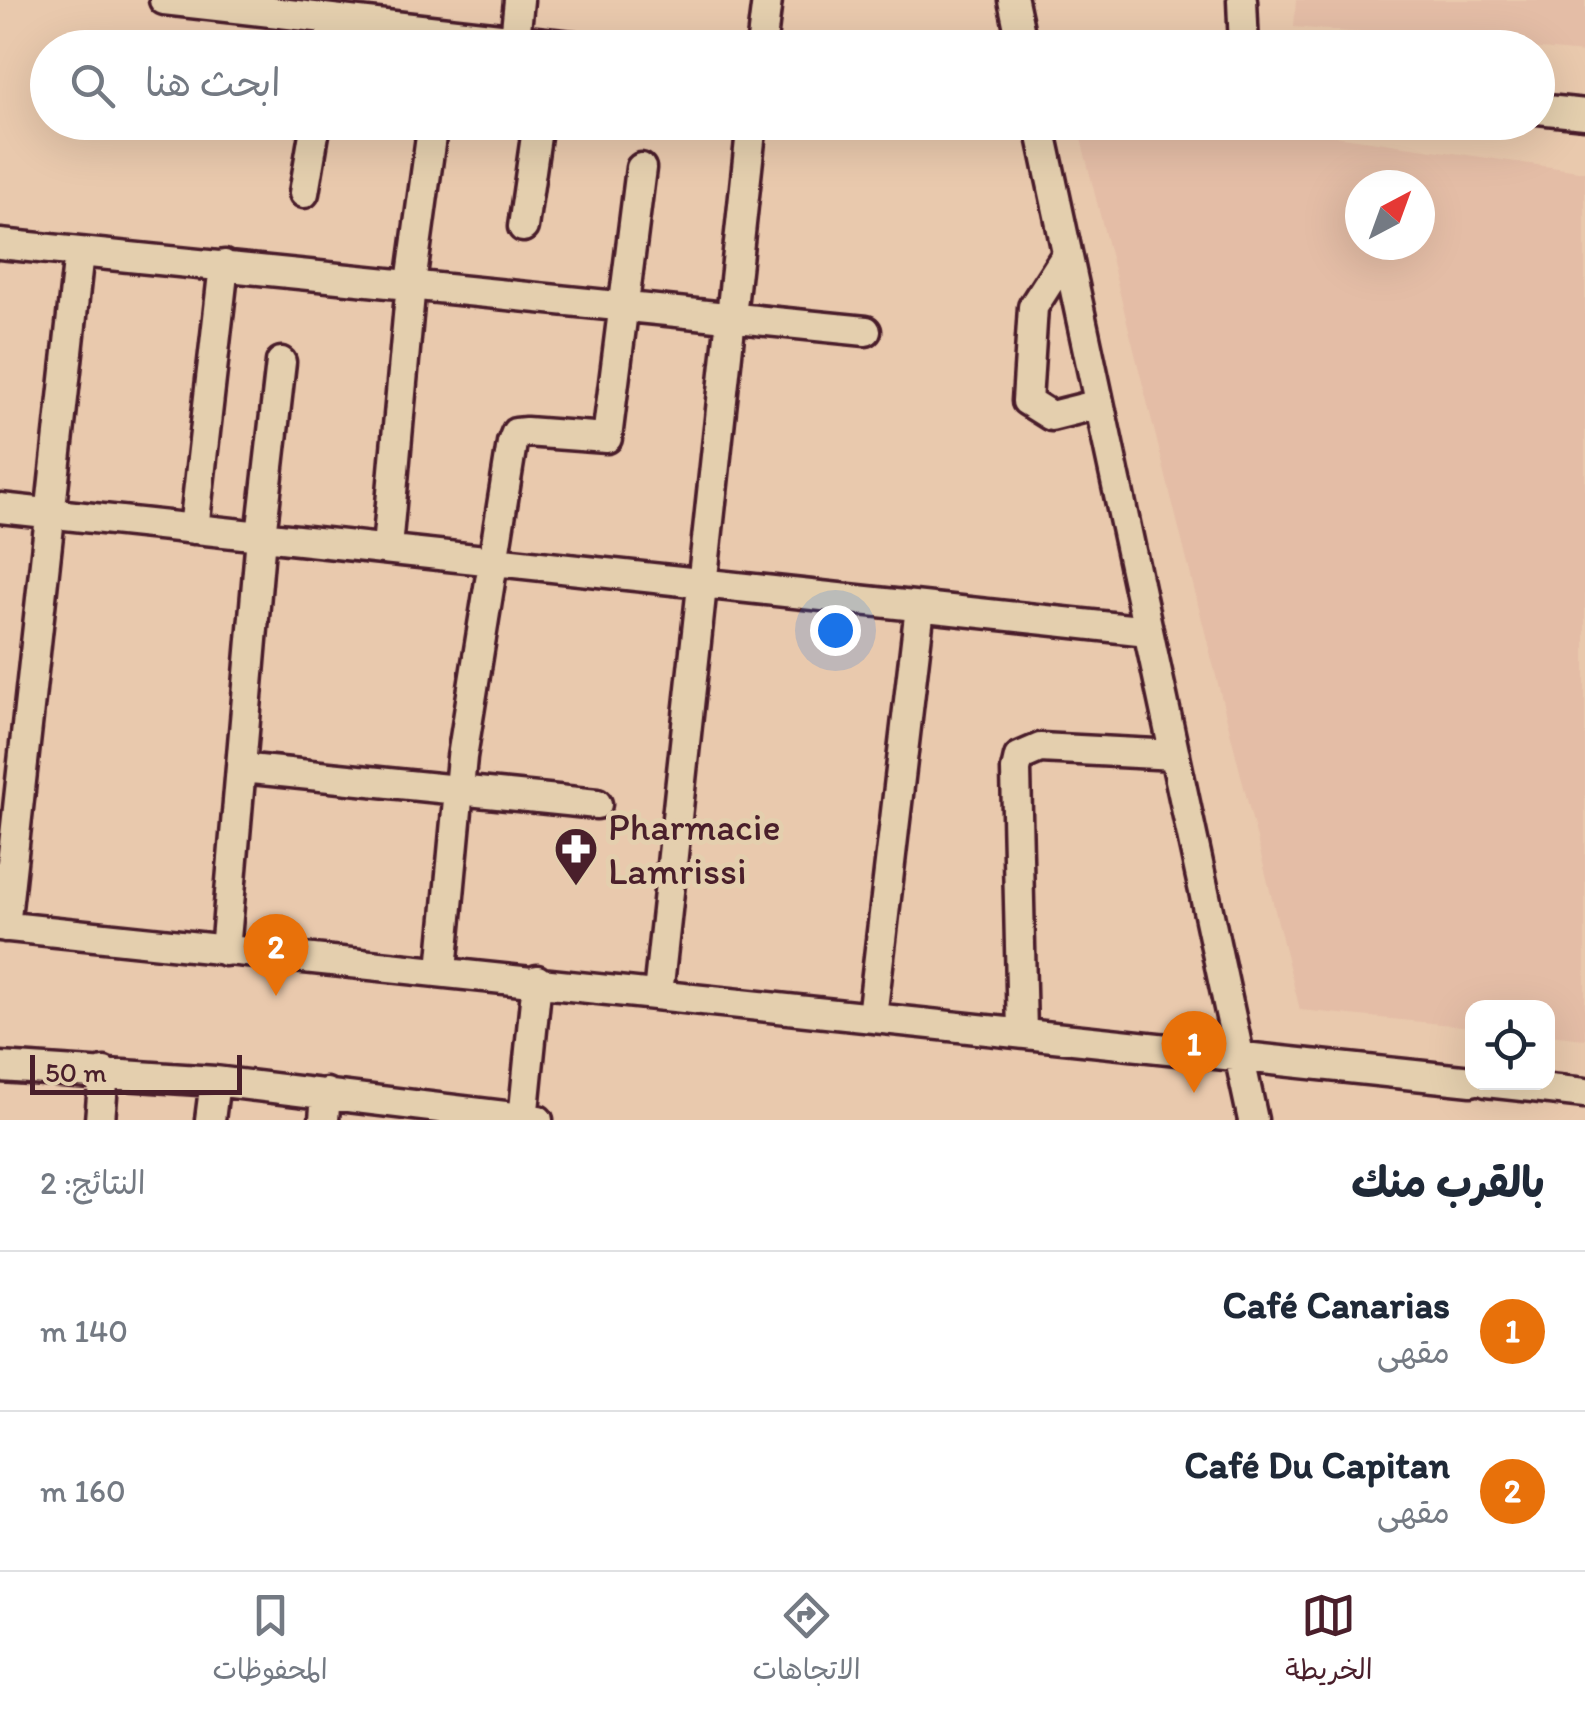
<!DOCTYPE html>
<html lang="ar">
<head>
<meta charset="utf-8">
<style>
  body { margin:0; font-family:Itim,"Playpen Sans Arabic",sans-serif; background:#f2f2f3; color:#1f2937; direction:rtl }
  .controls { position:absolute; right:30px; bottom:30px; display:grid; overflow:hidden; border-radius:20px; box-shadow:0 10px 40px #0002 }
  .controls button { width:90px; height:90px; display:grid; place-items:center; padding:0; border:0; border-bottom:2px solid #e0e1e3; background:#fff; color:#1f2937; font:50px sans-serif }
  .compass { position:absolute; left:1345px; top:170px; width:90px; height:90px; border-radius:50%; background:#fff; box-shadow:0 10px 40px #0002; rotate:41deg }
  .scale { position:absolute; left:30px; bottom:25px; width:212px; box-sizing:border-box; padding-left:10px; border:5px solid #4a1f2b; border-top:0; font-size:28px; line-height:35px; white-space:nowrap; color:#4a1f2b; -webkit-text-stroke:8px #e4cfae; paint-order:stroke }
  .you { position:absolute; left:835px; top:630px; width:35px; height:35px; margin:-25px; border:8px solid #fff; border-radius:50%; background:#1a73e8; box-shadow:0 0 0 15px #1a73e833 }
  .badge { display:grid; place-items:center; width:65px; height:65px; border-radius:50%; background:#4a1f2b; color:#fff; font-size:32px; font-weight:700 }
  .pin { position:absolute; translate:-50% -82px; filter:drop-shadow(0 2px 5px #0008) }
  .pin::after { content:''; position:absolute; top:52px; width:35px; height:30px; background:inherit; clip-path:polygon(0 0,100% 0,50% 100%) }
  .list { margin:0; padding:0; list-style:none }
  h2 { display:flex; justify-content:space-between; align-items:center; height:130px; margin:0; padding:0 40px; font-size:42px }
  h2 small { font-size:32px; font-weight:400; color:#747a83 }
  .list li { display:grid; grid-template-columns:65px 1fr auto; gap:30px; align-items:center; box-sizing:border-box; height:160px; padding:0 40px; border-top:2px solid #e0e1e3 }
  .list b { display:block; font-size:38px; white-space:nowrap }
  .list p { margin:0; font-size:32px; white-space:nowrap; color:#747a83 }
  .list em { font-size:32px; font-style:normal; color:#747a83 }
  .icon { flex:none; width:55px; height:55px; fill:none; stroke:currentColor; stroke-width:2; stroke-linecap:round; stroke-linejoin:round }
  .map { position:relative; flex:none; width:1585px; height:1120px; overflow:hidden; direction:ltr }
  .search { position:absolute; background:#fff; box-shadow:0 10px 40px #0002; left:30px; right:30px; top:30px; height:110px; display:flex; align-items:center; gap:25px; box-sizing:border-box; padding:0 35px; border-radius:55px; color:#747a83; font-size:38px }
  .sheet { height:450px; background:#fff }
  nav { display:flex; justify-content:space-around; align-items:center; box-sizing:border-box; height:140px; border-top:2px solid #e0e1e3; background:#fff; font-size:28px; color:#747a83 }
  nav a { display:grid; justify-items:center; gap:5px }
  nav .on { color:#4a1f2b }
  .map>svg:first-child { display:block }
</style>
</head>
<body>
<div class="map">
<svg width="1585" height="1120" viewBox="0 0 1585 1120">
  <rect width="100%" height="100%" fill="#e9c9ad"/>
  <filter id="ink" filterUnits="userSpaceOnUse"><feTurbulence type="fractalNoise" baseFrequency=".01" numOctaves="2"/><feDisplacementMap in="SourceGraphic" scale="20" xChannelSelector="R" yChannelSelector="G"/><feConvolveMatrix kernelMatrix="1 2 1 2 8 2 1 2 1" color-interpolation-filters="sRGB"/></filter>
  <g filter="url(#ink)">
    <path fill="#e4bda6" fill-rule="evenodd" d="M1296 0H1585V53L1294 27Z
      M1077 123H1245L1585 172V1039L1548 1035V1008H1472V1027L1300 1010ZM1360 185H1420V245H1360Z"/>
    <g fill="none" stroke-linecap="round" stroke-linejoin="round">
      <defs>
        <path id="minor" d="M164 0 590 48
          M1013 0 1023 48
          M1242 0 1244 48
          M515 40 519 0
          M329 48 333 20
          M761 48 767 0
          M1538 109 1585 114
          M1039 122 1253 1120
          M304 193 316 122
          M523 227 538 122
          M0 244 866 331
          M1067 254 1033 307 1027 401 1051 416 1099 404
          M0 508 1148 631
          M194 529 224 265
          M387 548 411 283 433 122
          M241 768 597 804
          M0 926 1472 1081
          M5 927 79 252
          M225 951 261 536 281 362
          M442 970 462 757 512 443 516 433 526 432 607 438 641 168
          M658 994 752 122
          M872 1017 920 607
          M1022 1033 1016 770 1019 757 1040 748 1175 755
          M0 1067 215 1081 538 1120
          M1486 1082 1585 1093
          M100 1120 104 1072
          M210 1120 215 1081
          M324 1120 326 1093
          M523 1120 537 980"/>
      </defs>
      <use href="#minor" stroke="#4a1f2b" stroke-width="35"/>
      <use href="#minor" stroke="#e4cfae" stroke-width="28"/>
    </g>
  </g>
  <defs>
    <symbol id="pharmacy-pin" viewBox="-11 -11 22 30"><path d="M0 17L-7.5 6A9.5 9.5 0 1 1 7.5 6Z" fill="#4a1f2b" stroke="#e4cfae"/><path d="M-2-6h4v4h4v4h-4v4h-4v-4h-4v-4h4Z" fill="#fff"/></symbol>
  </defs>
  <g fill-rule="evenodd">
    <use href="#pharmacy-pin" x="551" y="824" width="50" height="68"/>
  </g>
  <g text-anchor="middle" dominant-baseline="central" stroke-width="10" stroke-linejoin="round" paint-order="stroke">
    <g font-size="38" fill="#4a1f2b" stroke="#e4cfae" text-anchor="start">
      <text x="608" y="827">Pharmacie<tspan x="608" dy="44">Lamrissi</tspan></text>
    </g>
  </g>
</svg>
<div class="controls">
<button><svg class="icon" aria-label="locate" viewBox="0 0 24 24"><circle cx="12" cy="12" r="6"/><path d="M12 2v4M12 18v4M2 12h4M18 12h4"/></svg></button>
</div>
<svg class="compass" viewBox="-18 -18 36 36"><path d="M0-13l5 13h-10z" fill="#e53935"/><path d="M0 13l5-13h-10z" fill="#747a83"/></svg>
<div class="scale">50 m</div>
<div class="you"></div>
<div class="pin badge" style="left:1194px;top:1093px;background:#e8710a">1</div>
<div class="pin badge" style="left:276px;top:996px;background:#e8710a">2</div>
<div class="search"><svg class="icon" aria-label="search" viewBox="0 0 24 24"><circle cx="10" cy="10" r="6"/><path d="M15 15l6 6"/></svg>ابحث هنا</div>
</div>
<section class="sheet">
<h2>بالقرب منك<small>النتائج: 2</small></h2>
<ul class="list">
<li><span class="badge" style="background:#e8710a">1</span><div><b>Café Canarias</b><p>مقهى</p></div><em>140 m</em></li>
<li><span class="badge" style="background:#e8710a">2</span><div><b>Café Du Capitan</b><p>مقهى</p></div><em>160 m</em></li>
</ul>
</section>
<nav>
<a class="on"><svg class="icon" aria-label="map" viewBox="0 0 24 24"><path d="M3 6l6-2 6 2 6-2v14l-6 2-6-2-6 2zM9 4v14M15 6v14"/></svg>الخريطة</a>
<a><svg class="icon" aria-label="directions" viewBox="0 0 24 24"><path d="M12 3l9 9-9 9-9-9zM9 14v-3h6M13 9l2 2-2 2"/></svg>الاتجاهات</a>
<a><svg class="icon" aria-label="saved" viewBox="0 0 24 24"><path d="M7 4h10v16l-5-4-5 4z"/></svg>المحفوظات</a>
</nav>
</body>
</html>
